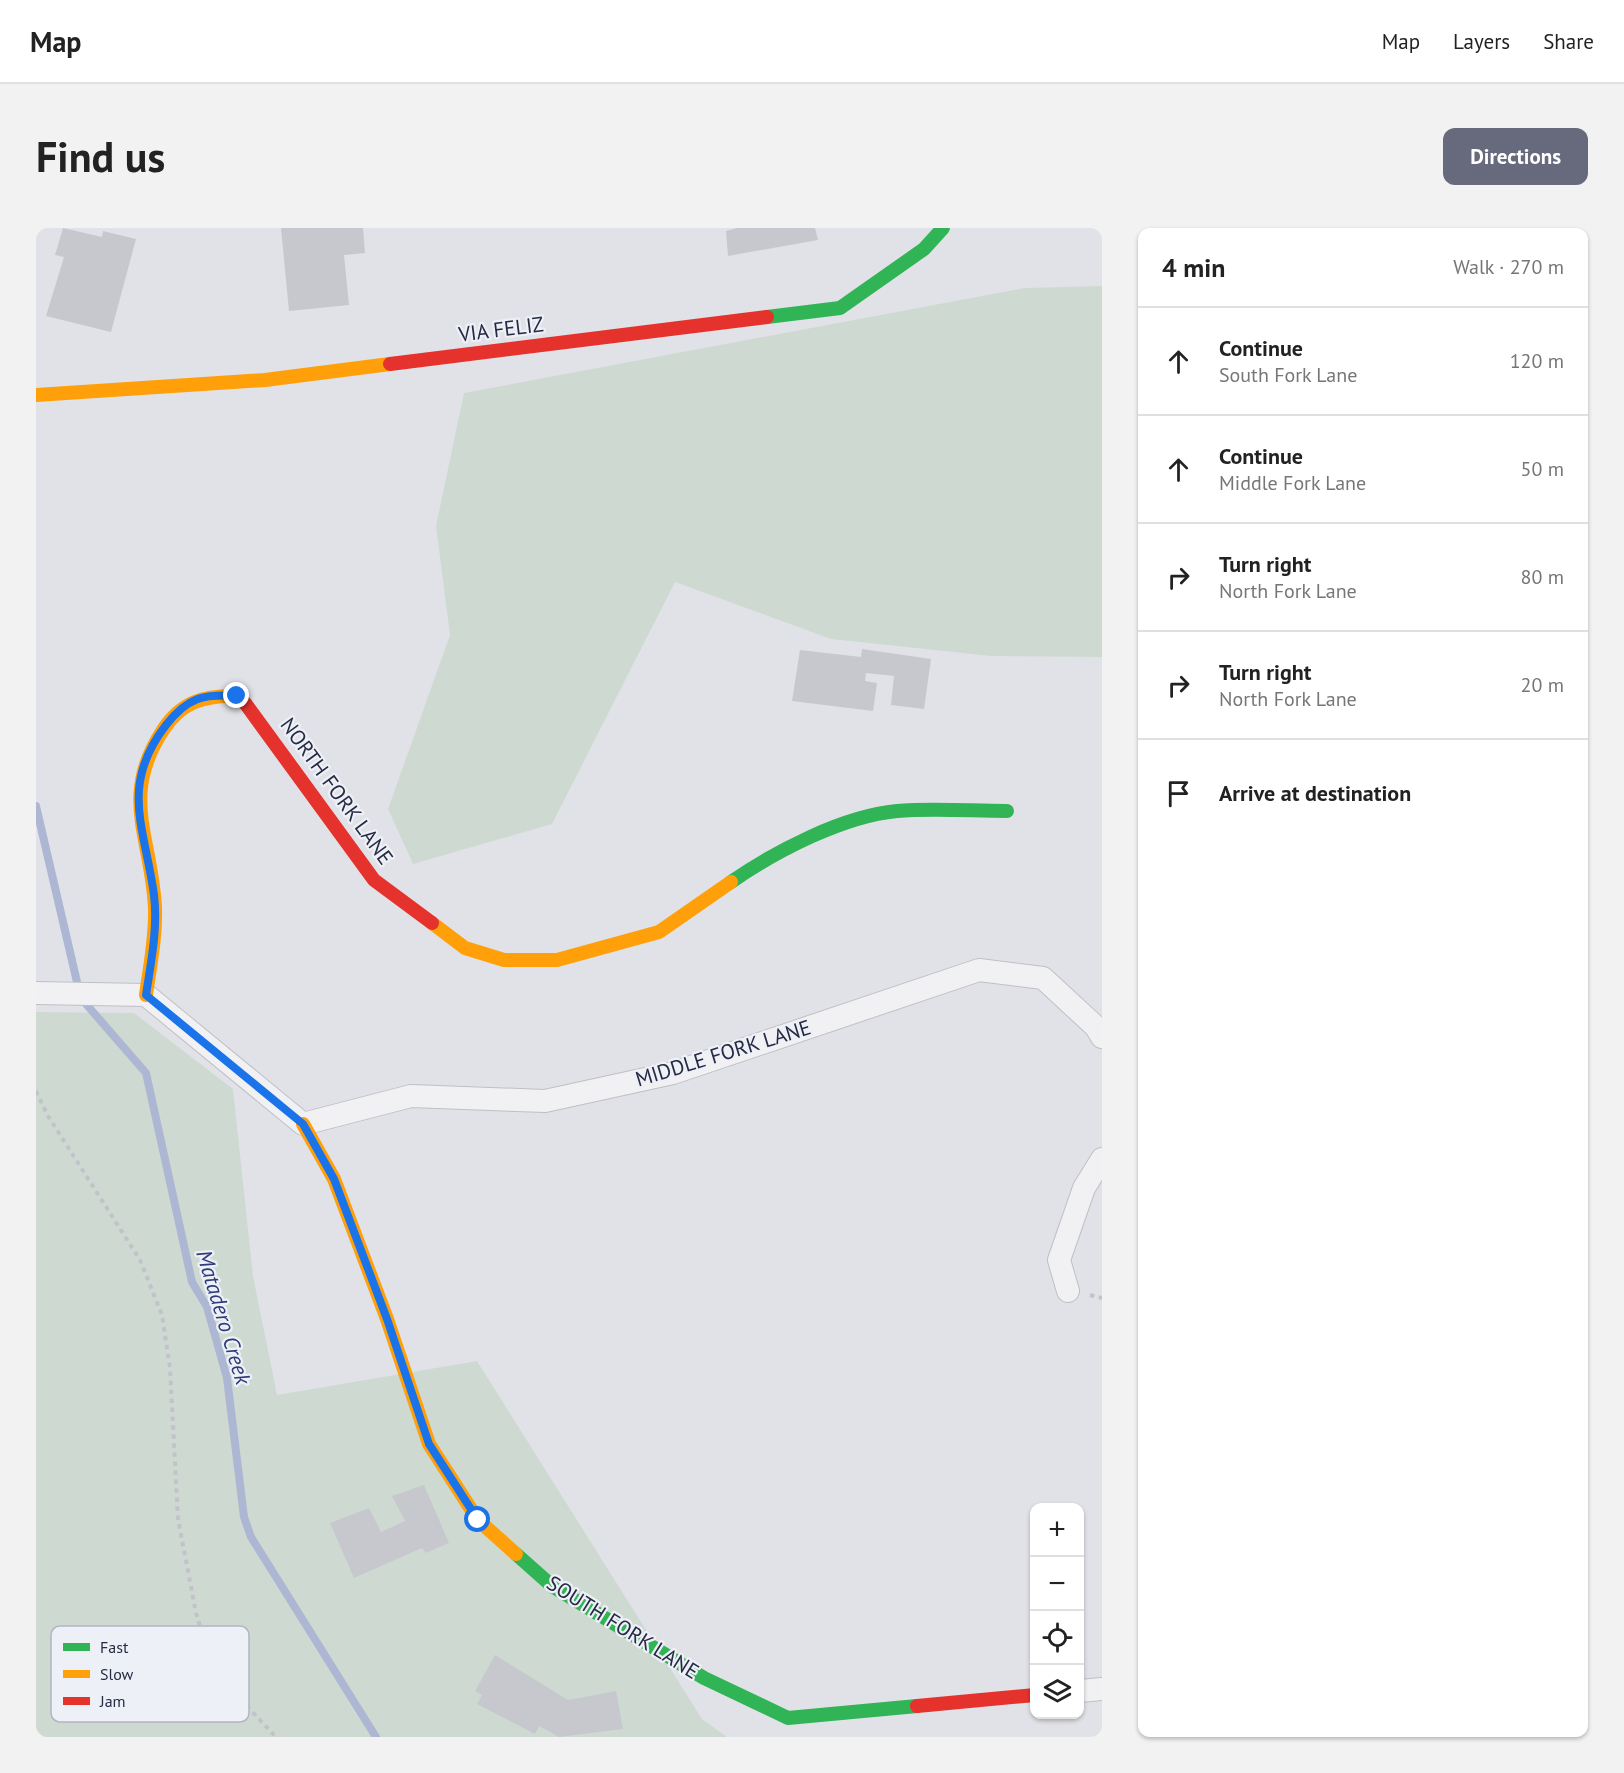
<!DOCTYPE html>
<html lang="en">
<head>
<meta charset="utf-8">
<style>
  body { margin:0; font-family:"PT Sans",sans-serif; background:#f2f2f2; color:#222 }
  .controls { position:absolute; right:18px; bottom:18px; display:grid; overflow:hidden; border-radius:12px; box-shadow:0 2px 4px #0004 }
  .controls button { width:54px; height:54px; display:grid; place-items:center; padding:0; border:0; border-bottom:2px solid #e0e0e0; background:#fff; color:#222; font:30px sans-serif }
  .stop { position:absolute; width:18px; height:18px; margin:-14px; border:4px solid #1a73e8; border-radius:50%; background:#fff }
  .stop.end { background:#1a73e8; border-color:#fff; box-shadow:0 2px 6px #0008 }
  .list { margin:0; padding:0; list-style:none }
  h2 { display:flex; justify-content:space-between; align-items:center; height:78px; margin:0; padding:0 24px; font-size:26px }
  h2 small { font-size:20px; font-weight:400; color:#767676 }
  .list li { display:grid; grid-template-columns:39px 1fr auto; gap:18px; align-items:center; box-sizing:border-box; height:108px; padding:0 24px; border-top:2px solid #e0e0e0 }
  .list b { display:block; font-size:22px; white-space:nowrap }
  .list p { margin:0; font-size:20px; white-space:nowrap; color:#767676 }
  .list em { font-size:20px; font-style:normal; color:#767676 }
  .icon { flex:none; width:33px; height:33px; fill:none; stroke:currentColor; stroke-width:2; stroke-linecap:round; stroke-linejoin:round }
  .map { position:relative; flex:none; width:1066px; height:1509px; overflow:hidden; border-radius:12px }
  header { display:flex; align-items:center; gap:36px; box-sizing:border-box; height:84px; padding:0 30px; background:#fff; border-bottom:2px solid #e0e0e0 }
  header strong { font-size:28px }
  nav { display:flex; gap:33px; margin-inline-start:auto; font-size:21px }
  .intro { display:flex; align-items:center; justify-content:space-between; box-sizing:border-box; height:144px; padding:0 36px }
  h1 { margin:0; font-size:42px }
  .button { padding:15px 27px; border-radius:12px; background:#676a7c; color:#fff; font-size:21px; font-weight:700 }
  main { display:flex; gap:36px; padding:0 36px }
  aside { flex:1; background:#fff; border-radius:12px; box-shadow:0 2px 4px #0004 }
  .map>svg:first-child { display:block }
</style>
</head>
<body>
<header>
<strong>Map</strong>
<nav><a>Map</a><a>Layers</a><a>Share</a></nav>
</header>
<div class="intro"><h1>Find us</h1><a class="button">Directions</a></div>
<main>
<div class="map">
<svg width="1066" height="1509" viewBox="0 0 1066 1509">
  <rect width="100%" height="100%" fill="#e1e2e7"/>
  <path fill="#cedad1" d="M1066 58V429L955 428 795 411 639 354 516 596 377 636 352 581 414 407 400 298 428 165 988 60Z
    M0 784 98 785 197 861 217 1048 241 1167 441 1133 666 1491 691 1509H0Z"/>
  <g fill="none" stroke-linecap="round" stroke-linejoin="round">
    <path stroke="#adb7d4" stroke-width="8" d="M0 578 41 754
      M50 776 110 845 156 1054 171 1079 191 1150 208 1289 215 1309 340 1509"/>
  </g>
  <path fill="#c7c8ce" d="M27 0 66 9 67 3 100 11 75 104 10 88 28 29 19 27Z
    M245 0H327L329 25 308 27 313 77 253 83Z
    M701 0H779L782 12 692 28 690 3Z
    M826 421 895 431 888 481 855 477 858 448 830 445 829 453 841 455 837 483 756 473 764 422 825 429Z
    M388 1257 413 1315 390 1325 386 1320 318 1350 294 1295 333 1280 345 1304 369 1293 356 1268Z
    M459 1427 532 1472 580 1463 587 1501 523 1509 503 1498 499 1506 441 1476 446 1467 439 1463Z"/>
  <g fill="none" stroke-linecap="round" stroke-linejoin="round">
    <defs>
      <path id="street" d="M0 765 110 767 267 896 375 868 509 873 637 845 943 742 1007 750 1060 799 1066 809
        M1032 1063 1023 1032 1048 960 1066 931
        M1044 1463 1066 1461"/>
    </defs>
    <use href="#street" stroke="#bfc0c5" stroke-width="24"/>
    <path stroke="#c2c3ca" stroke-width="4" stroke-dasharray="4.5 4.5" stroke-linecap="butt" d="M0 863 12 888 104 1032 126 1087 134 1140 142 1291 160 1385 175 1433 205 1472 240 1509
      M1054 1067 1066 1070"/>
    <use href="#street" stroke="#f1f1f3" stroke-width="22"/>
    <path stroke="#30b455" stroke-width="14" d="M731 89 804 80 888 21 907 0
      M695 654C740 623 807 588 861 583 897 580 935 583 971 583
      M480 1326 516 1358 668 1450 752 1490 881 1478"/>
    <path stroke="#ff9f0a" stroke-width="14" d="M0 167 229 152 354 136
      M396 695 429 720 468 732H521L623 704 695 654
      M110 767C114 738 120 709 119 680 116 610 83 569 127 502 145 474 168 467 201 468L209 475
      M267 896 298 951 351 1091 393 1216 442 1292 480 1326"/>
    <path stroke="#e5322d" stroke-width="14" d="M354 136 731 89
      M209 475 338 652 396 695
      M881 1478 999 1467"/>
  </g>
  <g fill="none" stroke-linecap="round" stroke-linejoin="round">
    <path stroke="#1a73e8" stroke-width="8" d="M201 468C167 466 152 469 130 497 83 558 109 600 118 667 122 700 115 734 110 767L267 896 298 951 351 1091 393 1216 442 1292"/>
  </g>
  <g text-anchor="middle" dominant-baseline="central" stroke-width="4.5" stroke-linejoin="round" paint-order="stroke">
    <g font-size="21" fill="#262a42" stroke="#eef0f7">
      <text transform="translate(465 101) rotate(-7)">VIA FELIZ</text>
      <text transform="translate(301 563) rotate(54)">NORTH FORK LANE</text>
      <text transform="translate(687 825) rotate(-17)">MIDDLE FORK LANE</text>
      <text transform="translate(587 1399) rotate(32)">SOUTH FORK LANE</text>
    </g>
    <g font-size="22" font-style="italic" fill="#2d3c79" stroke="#eef0f7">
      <text transform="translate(188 1089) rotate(73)">Matadero Creek</text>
    </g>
  </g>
  <rect x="15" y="1398" width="198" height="96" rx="9" fill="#eef0f7" stroke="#b2b5c1" stroke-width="1.5"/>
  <rect x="27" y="1415" width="27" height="8" fill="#30b455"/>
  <rect x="27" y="1442" width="27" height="8" fill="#ff9f0a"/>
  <rect x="27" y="1469" width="27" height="8" fill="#e5322d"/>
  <g font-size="16" fill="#262a42">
    <text x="64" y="1425">Fast</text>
    <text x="64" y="1452">Slow</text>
    <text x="64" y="1479">Jam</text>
  </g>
</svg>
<div class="controls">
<button>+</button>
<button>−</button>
<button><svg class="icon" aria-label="locate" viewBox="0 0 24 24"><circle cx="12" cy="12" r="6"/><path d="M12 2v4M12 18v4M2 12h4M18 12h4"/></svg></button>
<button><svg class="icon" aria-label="layers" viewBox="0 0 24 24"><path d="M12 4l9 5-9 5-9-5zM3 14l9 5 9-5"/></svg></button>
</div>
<div class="stop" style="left:442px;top:1292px"></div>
<div class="stop end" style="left:201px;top:468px"></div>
</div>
<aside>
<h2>4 min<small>Walk · 270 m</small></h2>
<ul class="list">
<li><svg class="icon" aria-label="ahead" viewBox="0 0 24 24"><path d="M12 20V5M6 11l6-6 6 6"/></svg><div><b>Continue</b><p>South Fork Lane</p></div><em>120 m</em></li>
<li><svg class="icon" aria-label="ahead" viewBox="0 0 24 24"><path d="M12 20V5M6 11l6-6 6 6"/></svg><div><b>Continue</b><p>Middle Fork Lane</p></div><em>50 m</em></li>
<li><svg class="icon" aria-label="right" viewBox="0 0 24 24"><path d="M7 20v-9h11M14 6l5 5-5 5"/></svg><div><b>Turn right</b><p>North Fork Lane</p></div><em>80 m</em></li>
<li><svg class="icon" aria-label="right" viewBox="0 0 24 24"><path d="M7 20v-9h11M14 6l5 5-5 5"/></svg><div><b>Turn right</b><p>North Fork Lane</p></div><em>20 m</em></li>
<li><svg class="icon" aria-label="arrive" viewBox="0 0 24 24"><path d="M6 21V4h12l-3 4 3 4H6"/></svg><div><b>Arrive at destination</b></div></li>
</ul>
</aside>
</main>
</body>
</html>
